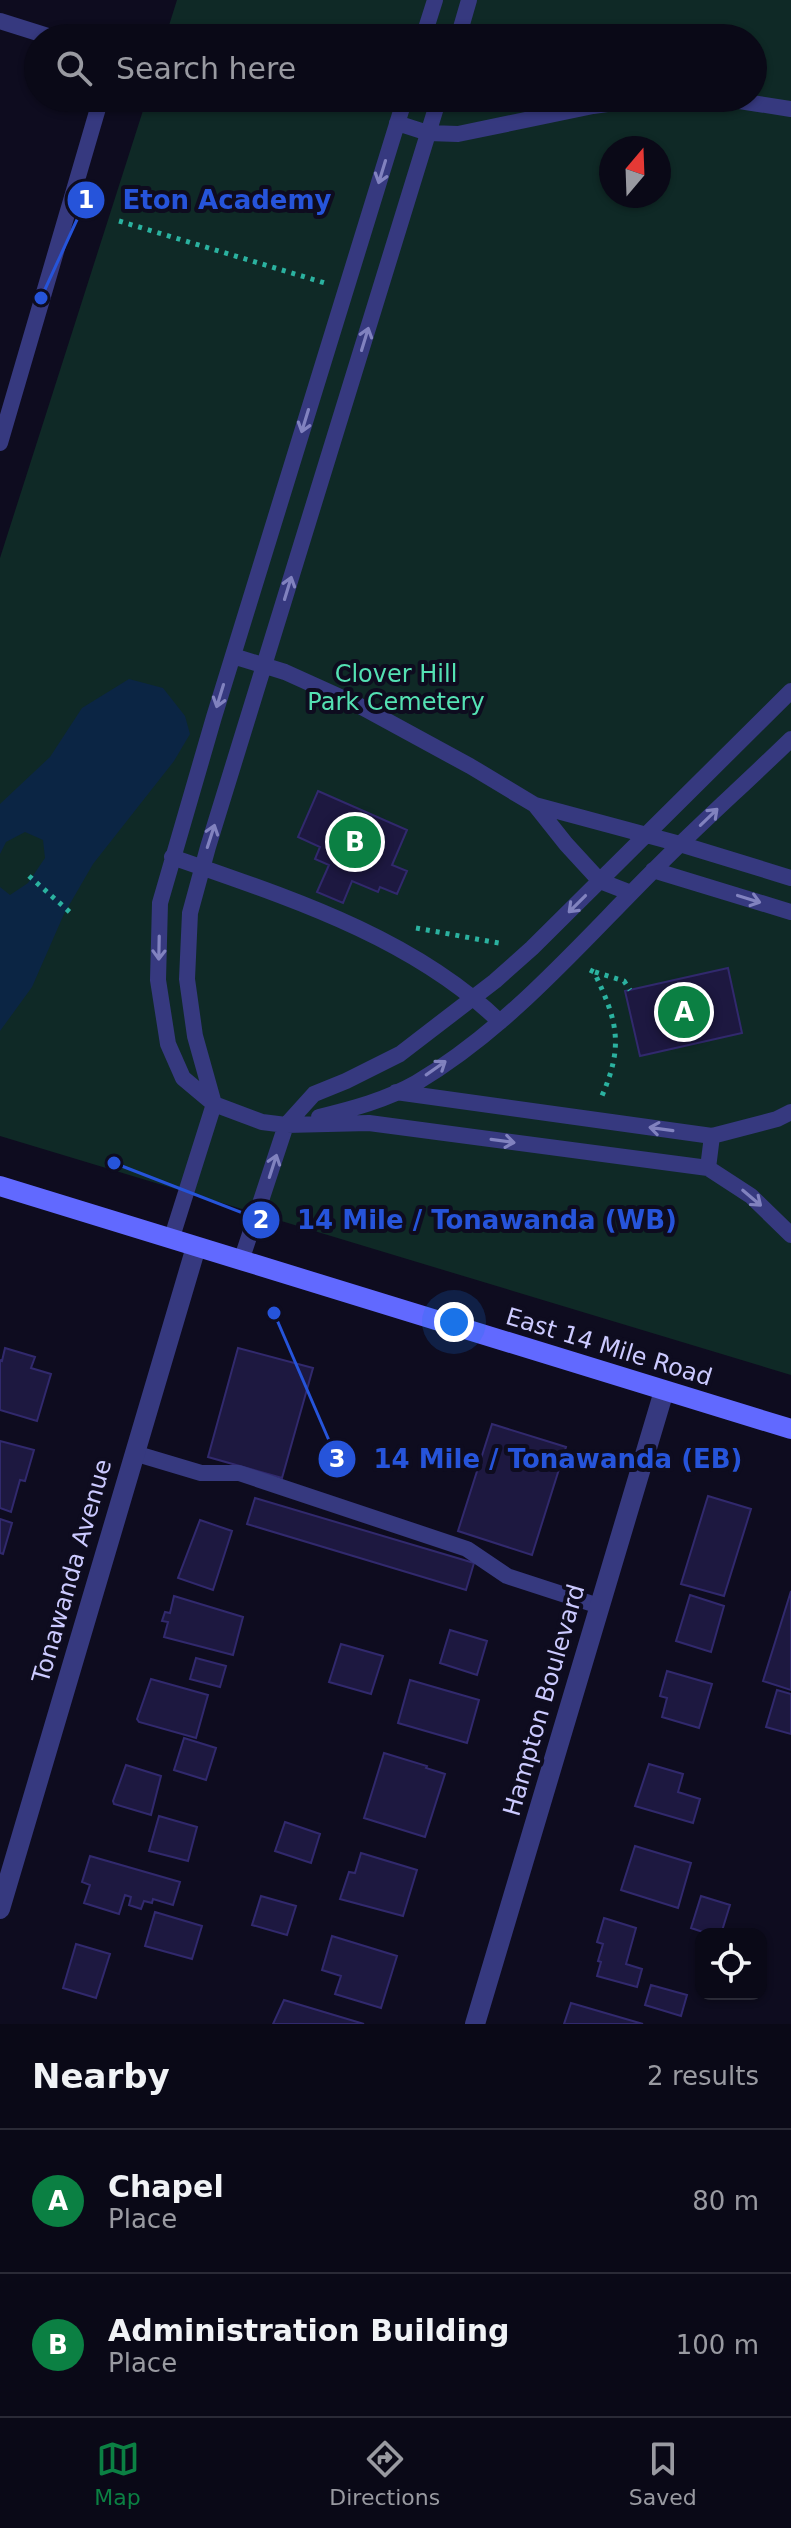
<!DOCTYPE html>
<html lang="en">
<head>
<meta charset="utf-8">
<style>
  body { margin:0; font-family:"DejaVu Sans",sans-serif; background:#131220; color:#f1f3f6 }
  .controls { position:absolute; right:24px; bottom:24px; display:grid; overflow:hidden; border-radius:16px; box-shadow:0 2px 6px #0004 }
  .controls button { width:72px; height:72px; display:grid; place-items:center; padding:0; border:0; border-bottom:2px solid #2a2a36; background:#0a0917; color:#f1f3f6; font:40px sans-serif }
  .compass { position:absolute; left:599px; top:136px; width:72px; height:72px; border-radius:50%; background:#0a0917; box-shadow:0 2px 6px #0004; rotate:19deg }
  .you { position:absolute; left:454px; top:1322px; width:28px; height:28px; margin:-20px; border:6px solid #fff; border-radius:50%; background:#1a73e8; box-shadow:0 0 0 12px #1a73e833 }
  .badge { display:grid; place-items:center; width:52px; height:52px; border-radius:50%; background:#0b8043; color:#fff; font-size:26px; font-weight:700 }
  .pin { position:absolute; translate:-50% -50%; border:4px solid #fff; box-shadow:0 2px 8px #0006 }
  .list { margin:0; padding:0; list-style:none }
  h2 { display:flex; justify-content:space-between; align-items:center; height:104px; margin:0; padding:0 32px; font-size:34px }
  h2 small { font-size:26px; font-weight:400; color:#999aa1 }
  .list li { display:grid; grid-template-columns:52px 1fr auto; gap:24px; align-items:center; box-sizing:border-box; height:144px; padding:0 32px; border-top:2px solid #2a2a36 }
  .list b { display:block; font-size:30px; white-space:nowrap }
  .list p { margin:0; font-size:26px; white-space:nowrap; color:#999aa1 }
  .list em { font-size:26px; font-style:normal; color:#999aa1 }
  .icon { flex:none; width:44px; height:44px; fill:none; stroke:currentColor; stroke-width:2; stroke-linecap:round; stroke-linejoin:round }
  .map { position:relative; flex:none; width:791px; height:2024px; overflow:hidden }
  .search { position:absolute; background:#0a0917; box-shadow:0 2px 6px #0004; left:24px; right:24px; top:24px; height:88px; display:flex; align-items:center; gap:20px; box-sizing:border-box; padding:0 28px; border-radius:44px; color:#999aa1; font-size:30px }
  .sheet { height:392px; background:#0a0917 }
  nav { display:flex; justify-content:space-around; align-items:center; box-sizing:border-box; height:112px; border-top:2px solid #2a2a36; background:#0a0917; font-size:22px; color:#999aa1 }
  nav a { display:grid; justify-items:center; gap:4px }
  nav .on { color:#0b8043 }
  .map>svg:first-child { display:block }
</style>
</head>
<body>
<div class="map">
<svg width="791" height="2024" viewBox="0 0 791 2024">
  <rect width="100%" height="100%" fill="#0e0c1f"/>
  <path fill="#0f2926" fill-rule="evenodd" d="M177 0H791V1375L0 1136V558L147 98H753V38H165ZM611 148H659V196H611Z"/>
  <path fill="#0b2544" d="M129 679 163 688 185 716 190 734 174 761 93 864 64 914 32 987 0 1031V887L10 895 28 883 45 858 43 840 25 832 6 842 0 854V804L50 757 82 708Z"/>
  <path fill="#1d1840" stroke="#31296d" stroke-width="2" d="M318 791 407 830 392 865 407 871 397 894 380 887 378 892 352 881 343 903 317 892 329 865 315 859 320 847 298 837Z
    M728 968 742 1033 640 1056 625 991Z
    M5 1348 35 1357 31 1368 51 1374 37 1421 0 1410V1360L2 1361Z
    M238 1348 313 1368 282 1478 208 1457Z
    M492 1424 566 1447 532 1555 458 1531Z
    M0 1441 34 1450 25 1481 20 1480 11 1512 0 1508Z
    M708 1496 751 1509 724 1596 681 1584Z
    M255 1498 474 1563 466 1590 247 1524Z
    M0 1519 12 1523 3 1554 0 1553Z
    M200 1520 232 1531 213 1590 178 1578Z
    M791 1591V1690L763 1681Z
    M690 1595 724 1606 711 1652 676 1641Z
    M174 1596 243 1617 233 1655 164 1637 168 1622 162 1621 165 1612 170 1613Z
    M450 1630 487 1641 477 1675 440 1663Z
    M341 1644 383 1656 371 1694 329 1682Z
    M196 1658 226 1666 220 1687 190 1679Z
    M667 1671 712 1684 699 1728 662 1717 667 1698 660 1696Z
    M151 1679 208 1695 196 1738 139 1722 137 1719Z
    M410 1680 479 1700 467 1743 398 1723Z
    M777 1690 791 1694V1734L766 1727Z
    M184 1738 216 1748 206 1780 174 1770Z
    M384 1753 427 1766 426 1768 445 1774 425 1837 364 1818Z
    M649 1764 683 1774 678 1792 700 1799 693 1823 635 1806Z
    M126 1765 161 1776 151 1815 114 1804 113 1801Z
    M159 1816 197 1827 188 1861 149 1851Z
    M285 1822 320 1834 311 1863 275 1851Z
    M635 1846 691 1863 678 1908 621 1890Z
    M361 1853 417 1870 403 1916 340 1899 349 1872 355 1873Z
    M90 1856 180 1882 173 1905 153 1899 152 1903 144 1901 141 1909 129 1905 131 1897 125 1895 119 1914 84 1903 90 1885 82 1882Z
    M261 1896 296 1906 287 1935 252 1925Z
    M701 1896 730 1905 721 1934H709L691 1928Z
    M155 1912 202 1926 192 1959 145 1946Z
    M604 1918 636 1928 626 1964 642 1969 637 1987 597 1976 601 1962 598 1961 603 1944 597 1942Z
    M332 1936 397 1956 381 2008 335 1994 341 1976 322 1970Z
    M76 1944 110 1954 96 1998 63 1988Z
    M651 1985 687 1995 681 2016 645 2005Z
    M284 2000 364 2024H273Z
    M571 2003 643 2024H564Z"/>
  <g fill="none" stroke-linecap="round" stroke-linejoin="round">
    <path stroke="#2bb2a0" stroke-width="5" stroke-dasharray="4 6" stroke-linecap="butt" d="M119 221 325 283
      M29 876 72 914
      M416 928 504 944
      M590 970 594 972C618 1022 624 1046 601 1098
      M595 972 624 981 630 990"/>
    <path stroke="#36397f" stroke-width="16" d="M0 21 54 38
      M423 38 435 0
      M458 38 469 0
      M405 98 214 717 160 903 158 980 168 1044 183 1078 214 1104 262 1122 286 1125 369 1123 708 1168 751 1196 791 1235
      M720 98 791 109
      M397 123 428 133 458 134 593 106 649 98
      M0 443 101 98
      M233 656 285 672 358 705 470 766 535 805 680 844 791 878
      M535 805 566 844 600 881 631 893
      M172 857C286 897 411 936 500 1022
      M653 870 791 912
      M396 1092 712 1136 777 1119 791 1112
      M319 1117C352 1109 386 1100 416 1083 507 1029 577 947 651 873 696 827 745 784 791 739
      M708 1168 712 1136
      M171 1240 214 1104 195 1036 187 979 190 913 208 847 439 98
      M241 1261 286 1125 314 1094 346 1081 400 1054 495 981 532 948 791 691
      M134 1453 201 1473H239L467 1549 507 1576 599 1606"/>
    <path stroke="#36397f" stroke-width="20" d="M0 1909 196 1247
      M475 2024 664 1391"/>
    <path stroke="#6169ff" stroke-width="20" d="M0 1186 791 1429"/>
  </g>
  <defs><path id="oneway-shaft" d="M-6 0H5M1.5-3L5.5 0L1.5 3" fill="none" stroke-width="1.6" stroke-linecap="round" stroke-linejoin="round" transform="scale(2)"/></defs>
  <g stroke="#8182bf">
    <use href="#oneway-shaft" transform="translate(382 172) rotate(107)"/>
    <use href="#oneway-shaft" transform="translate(365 339) rotate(-73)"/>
    <use href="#oneway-shaft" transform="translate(305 421) rotate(107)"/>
    <use href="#oneway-shaft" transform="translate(288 588) rotate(-73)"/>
    <use href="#oneway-shaft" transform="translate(220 696) rotate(107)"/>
    <use href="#oneway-shaft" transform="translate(709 817) rotate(-44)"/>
    <use href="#oneway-shaft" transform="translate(211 836) rotate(-72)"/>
    <use href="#oneway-shaft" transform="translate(749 899) rotate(17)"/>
    <use href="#oneway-shaft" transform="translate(577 904) rotate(135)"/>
    <use href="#oneway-shaft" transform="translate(159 948) rotate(91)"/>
    <use href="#oneway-shaft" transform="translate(436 1068) rotate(-35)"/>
    <use href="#oneway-shaft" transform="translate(661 1129) rotate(-172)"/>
    <use href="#oneway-shaft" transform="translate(503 1141) rotate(8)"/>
    <use href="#oneway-shaft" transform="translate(273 1166) rotate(-72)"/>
    <use href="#oneway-shaft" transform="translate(752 1198) rotate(40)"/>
  </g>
  <g text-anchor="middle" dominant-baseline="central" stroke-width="8" stroke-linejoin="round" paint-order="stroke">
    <g font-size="24" fill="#54e1b3" stroke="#0e0c1f">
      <text x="396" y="674">Clover Hill<tspan x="396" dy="28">Park Cemetery</tspan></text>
    </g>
    <g font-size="24" fill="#cccaff" stroke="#0e0c1f">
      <text transform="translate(609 1347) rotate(17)">East 14 Mile Road</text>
      <text transform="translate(72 1571) rotate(-74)">Tonawanda Avenue</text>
      <text transform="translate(544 1700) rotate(-74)">Hampton Boulevard</text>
    </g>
  </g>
  <path fill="none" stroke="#2654da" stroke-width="3" d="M41 298L86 200M114 1163L261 1220M274 1313L337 1459"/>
  <g fill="#2654da" stroke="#0e0c1f" stroke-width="3">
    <circle cx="41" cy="298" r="8"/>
    <circle cx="114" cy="1163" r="8"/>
    <circle cx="274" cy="1313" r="8"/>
    <circle cx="86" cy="200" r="20"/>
    <circle cx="261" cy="1220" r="20"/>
    <circle cx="337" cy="1459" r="20"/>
  </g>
  <g font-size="24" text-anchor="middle" font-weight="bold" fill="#fff">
    <text x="86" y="208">1</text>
    <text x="261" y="1228">2</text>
    <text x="337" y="1467">3</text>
  </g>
  <g font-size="26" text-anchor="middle" font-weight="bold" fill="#2654da" stroke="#0e0c1f" stroke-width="8" stroke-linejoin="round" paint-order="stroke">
    <text x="227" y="209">Eton Academy</text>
    <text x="487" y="1229">14 Mile / Tonawanda (WB)</text>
    <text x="558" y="1468">14 Mile / Tonawanda (EB)</text>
  </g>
</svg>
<div class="controls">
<button><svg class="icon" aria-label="locate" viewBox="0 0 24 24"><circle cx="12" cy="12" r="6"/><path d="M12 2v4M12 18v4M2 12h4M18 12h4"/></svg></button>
</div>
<svg class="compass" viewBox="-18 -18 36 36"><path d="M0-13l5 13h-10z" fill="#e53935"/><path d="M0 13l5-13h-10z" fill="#999aa1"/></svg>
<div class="you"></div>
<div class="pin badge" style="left:684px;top:1012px">A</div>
<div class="pin badge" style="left:355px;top:842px">B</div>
<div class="search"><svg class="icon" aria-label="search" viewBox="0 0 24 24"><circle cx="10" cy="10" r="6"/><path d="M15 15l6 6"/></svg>Search here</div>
</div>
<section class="sheet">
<h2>Nearby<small>2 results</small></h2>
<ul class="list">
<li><span class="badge">A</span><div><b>Chapel</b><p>Place</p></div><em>80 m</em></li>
<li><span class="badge">B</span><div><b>Administration Building</b><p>Place</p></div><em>100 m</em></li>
</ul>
</section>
<nav>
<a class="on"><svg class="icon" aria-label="map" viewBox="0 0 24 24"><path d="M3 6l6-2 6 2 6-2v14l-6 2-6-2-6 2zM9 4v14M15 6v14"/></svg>Map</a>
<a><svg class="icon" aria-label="directions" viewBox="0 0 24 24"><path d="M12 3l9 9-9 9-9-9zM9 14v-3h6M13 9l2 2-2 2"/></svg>Directions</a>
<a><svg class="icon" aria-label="saved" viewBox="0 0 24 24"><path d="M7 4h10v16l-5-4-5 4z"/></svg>Saved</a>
</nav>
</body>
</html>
